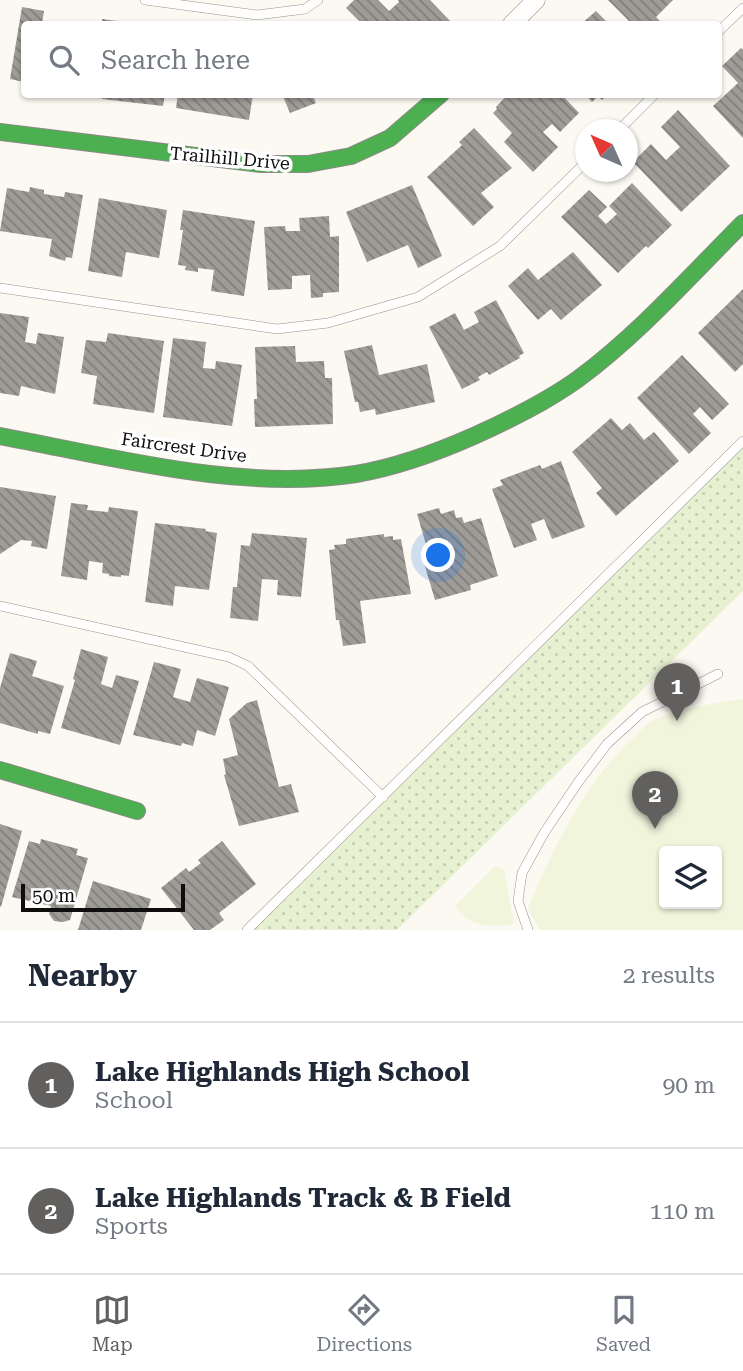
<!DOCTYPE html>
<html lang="en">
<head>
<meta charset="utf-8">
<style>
  body { margin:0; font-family:"Roboto Serif",serif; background:#f6f6f7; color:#1f2937 }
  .controls { position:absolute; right:21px; bottom:21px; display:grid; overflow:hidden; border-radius:7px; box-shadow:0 2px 5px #0004 }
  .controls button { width:63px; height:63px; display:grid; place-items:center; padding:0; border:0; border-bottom:2px solid #e0e1e3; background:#fff; color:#1f2937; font:35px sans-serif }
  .compass { position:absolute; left:575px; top:119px; width:63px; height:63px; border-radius:50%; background:#fff; box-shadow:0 2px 5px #0004; rotate:315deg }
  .scale { position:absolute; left:21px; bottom:18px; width:164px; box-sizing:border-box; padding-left:7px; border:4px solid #0e0e0e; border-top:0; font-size:19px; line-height:24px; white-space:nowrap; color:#0e0e0e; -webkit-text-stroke:5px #fff; paint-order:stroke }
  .you { position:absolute; left:439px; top:556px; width:24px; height:24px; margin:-18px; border:5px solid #fff; border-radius:50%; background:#1a73e8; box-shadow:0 0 0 10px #1a73e833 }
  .badge { display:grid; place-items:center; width:46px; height:46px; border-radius:50%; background:#61605e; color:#fff; font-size:23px; font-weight:700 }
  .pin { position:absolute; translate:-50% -58px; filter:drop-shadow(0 2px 4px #0008) }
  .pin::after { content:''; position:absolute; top:37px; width:24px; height:21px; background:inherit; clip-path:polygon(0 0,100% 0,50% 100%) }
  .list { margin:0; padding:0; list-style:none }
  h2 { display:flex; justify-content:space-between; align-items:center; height:91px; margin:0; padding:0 28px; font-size:30px }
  h2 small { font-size:23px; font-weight:400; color:#747a83 }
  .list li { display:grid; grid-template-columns:46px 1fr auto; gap:21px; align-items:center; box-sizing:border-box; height:126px; padding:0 28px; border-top:2px solid #e0e1e3 }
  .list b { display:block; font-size:26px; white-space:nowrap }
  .list p { margin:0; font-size:23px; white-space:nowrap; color:#747a83 }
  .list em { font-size:23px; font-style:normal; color:#747a83 }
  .icon { flex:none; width:38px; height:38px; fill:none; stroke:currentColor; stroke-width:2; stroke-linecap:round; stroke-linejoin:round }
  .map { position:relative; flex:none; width:743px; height:930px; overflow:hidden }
  .search { position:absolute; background:#fff; box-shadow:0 2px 5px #0004; left:21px; right:21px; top:21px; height:77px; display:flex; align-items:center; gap:18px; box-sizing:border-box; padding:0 24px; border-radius:7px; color:#747a83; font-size:26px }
  .sheet { height:343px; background:#fff }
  nav { display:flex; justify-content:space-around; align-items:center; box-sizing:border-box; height:98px; border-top:2px solid #e0e1e3; background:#fff; font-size:19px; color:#747a83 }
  nav a { display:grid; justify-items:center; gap:4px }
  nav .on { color:#61605e }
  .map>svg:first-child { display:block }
</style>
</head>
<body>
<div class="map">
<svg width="743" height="930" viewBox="0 0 743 930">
  <defs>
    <pattern id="grass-dots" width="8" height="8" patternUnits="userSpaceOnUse" patternTransform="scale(1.75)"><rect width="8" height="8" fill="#e7f1d2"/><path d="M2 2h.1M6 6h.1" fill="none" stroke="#c5cdb3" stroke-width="1.8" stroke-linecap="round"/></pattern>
    <pattern id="building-back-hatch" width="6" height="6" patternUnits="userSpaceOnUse" patternTransform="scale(1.75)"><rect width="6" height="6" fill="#9f9c98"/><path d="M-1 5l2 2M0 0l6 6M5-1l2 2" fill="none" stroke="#807e7a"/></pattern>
  </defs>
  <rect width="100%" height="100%" fill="#fcf9f2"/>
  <path fill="url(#grass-dots)" d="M743 439V591L397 930H249Z"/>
  <path fill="#f0f5dc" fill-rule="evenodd" d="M743 699V930H540L528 909C553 847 585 783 634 737 640 731 647 723 654 720 682 707 713 704 743 699ZM717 851V904H664V851Z
    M495 866 504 869 514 924C491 928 468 927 455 906Z"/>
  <path fill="url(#building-back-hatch)" d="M354 0H378L389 11 399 2 398 0H430L450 21 446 24H362L346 8Z
    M608 0H673L656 17 663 24H632Z
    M22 7 44 11 42 24H24V82L10 79Z
    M596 11 609 24H581Z
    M102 19 132 23V24H102Z
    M741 48 743 50V138L713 106 738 83 722 66Z
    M103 94H165L163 106 102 99Z
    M178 94H253L249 120 176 108Z
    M282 94H312L316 103 290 113Z
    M508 94H561L579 113 560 132 552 124 543 132 558 147 533 172 504 142 512 133 493 113 497 109 496 107Z
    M585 94H607L602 100 598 96 592 102Z
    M678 110 730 166 681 212 633 162 651 144 666 160 680 147 661 127Z
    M474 128 512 168 481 193 494 207 473 226 427 177 462 145 459 142Z
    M632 183 672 225 648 248 646 246 618 273 561 217 589 190 607 207 598 216 606 224 617 214 609 206Z
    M412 185 442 256 418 268 408 245 367 262 346 212Z
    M30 187 44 190V194L64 197 65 192 83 195 72 258 66 257 65 261 49 256 52 239 0 231 7 188 29 192Z
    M99 198 167 210 159 258 126 252 122 277 88 271Z
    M183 210 255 221 244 296 211 291 214 270 198 268V272L185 270 186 266 178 265 183 230H180Z
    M329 216 330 237 339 236V292L323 293V297L311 298 310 275 292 276V289L268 290 264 227 285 226 286 231H300L299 218Z
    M573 252 602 285 561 320 551 309 538 320 508 286 528 268 538 280Z
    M743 289V364L735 372 698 333Z
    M496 300 524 353 519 356 520 358 489 375 487 372 478 377 480 380 462 389 429 327 455 313 464 330 479 322 474 312Z
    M0 313 29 317 25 342 36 344 38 333 64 337 55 394 21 386 19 396 0 393Z
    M108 333 164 341 154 413 93 404 97 376 81 373 86 340 106 342Z
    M173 338 206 342 203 368 215 369 216 361 242 365 232 426 163 417Z
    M372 345 379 375 427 364 435 402 376 415 375 409 360 412 358 402H355L344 351Z
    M295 346 296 362 324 361 325 378H332L333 424 255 427 254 399H257L255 347Z
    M682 355 729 404 712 420 700 407 693 414 711 433 689 454 637 398Z
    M611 418 622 430 630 423 644 440 654 432 679 461 616 516 596 493 602 488 572 452Z
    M561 461 585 527 552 539 544 519 531 524 537 540 514 548 492 489 503 485 500 480 540 465 542 469Z
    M0 487 56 496 47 549 31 546 32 541 21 540 0 554Z
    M71 503 88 505 87 510 108 512 109 507 138 511 129 576 121 575V577L109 576V574L102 573 103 563 89 561 87 580 61 576Z
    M439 508 441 514 454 510 456 518 462 517 464 523 481 518 498 576 470 585 471 590 435 600 424 563 431 561 417 514Z
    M155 523 206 529 205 531 217 533 209 590 175 586 173 606 145 602Z
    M252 533 307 538 301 597 277 595 278 580 262 579 258 621 230 618 233 587H237L241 545 250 546Z
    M384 534V537L393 536V540L401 539 411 594 360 601 366 643 343 646 339 620H336L329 550 335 549 334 545 346 544V539Z
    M81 649 108 657 101 684 112 688 116 675 139 681 120 745 61 728 75 680 73 679Z
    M10 653 37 661 32 676 64 686 50 734 38 731V734L0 723V688Z
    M154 662 181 669 173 697 190 702 197 678 229 687 215 736 197 730 193 746 182 743 181 746 133 735Z
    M257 700 279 787 291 784 299 812 239 826 224 775 226 774 223 759 238 755 229 719 247 703Z
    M0 824 22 831 1 907 0 906Z
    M41 839 78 849 76 855 88 858 70 920 63 922 54 921 49 914 51 906 12 897 29 841 40 844Z
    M222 841 256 884 219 913 224 920 210 930H194L161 888 186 868 189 872 201 863 198 860Z
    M93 881 151 899 141 930H78Z"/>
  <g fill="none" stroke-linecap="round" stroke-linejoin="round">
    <defs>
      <path id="lane" d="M145 0 257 15 305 9 318 0
        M718 32 743 8
        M619 130 655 94
        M0 288 277 329 328 323 418 297 500 246 586 162
        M0 606 229 657 248 666 383 797
        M247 930 743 441
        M528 930 518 901 522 873 544 833 579 781 607 744 642 712 718 674"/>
      <path id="street" d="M512 24 536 0"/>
      <path id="fast" d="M0 132 261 164H308L351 156 390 138 441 94
        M0 436C113 457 241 492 356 474 397 467 438 452 476 435 511 419 546 402 578 379 639 334 690 276 743 223
        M0 770 137 811"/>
    </defs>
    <use href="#lane" stroke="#959491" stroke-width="10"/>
    <use href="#street" stroke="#959491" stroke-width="19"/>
    <use href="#fast" stroke="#8c8a87" stroke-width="18"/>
    <use href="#lane" stroke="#fffefd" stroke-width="9"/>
    <use href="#street" stroke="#fffefd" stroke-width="18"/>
    <use href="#fast" stroke="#4caf50" stroke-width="16"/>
  </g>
  <g text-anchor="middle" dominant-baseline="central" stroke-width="7" stroke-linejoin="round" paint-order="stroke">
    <g font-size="18" fill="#0e0e0e" stroke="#fff">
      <text transform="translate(230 158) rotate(5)">Trailhill Drive</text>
      <text transform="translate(184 447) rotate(8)">Faircrest Drive</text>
    </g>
  </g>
</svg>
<div class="controls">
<button><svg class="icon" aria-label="layers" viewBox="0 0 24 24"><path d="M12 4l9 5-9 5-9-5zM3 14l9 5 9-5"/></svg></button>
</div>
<svg class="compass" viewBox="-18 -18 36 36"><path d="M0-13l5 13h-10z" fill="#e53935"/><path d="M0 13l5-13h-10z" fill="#747a83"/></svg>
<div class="scale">50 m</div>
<div class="you"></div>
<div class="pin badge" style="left:677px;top:721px">1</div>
<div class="pin badge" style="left:655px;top:829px">2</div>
<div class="search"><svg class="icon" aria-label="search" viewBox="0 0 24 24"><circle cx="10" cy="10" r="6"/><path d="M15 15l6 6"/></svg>Search here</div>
</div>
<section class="sheet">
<h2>Nearby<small>2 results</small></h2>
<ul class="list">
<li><span class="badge">1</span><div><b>Lake Highlands High School</b><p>School</p></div><em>90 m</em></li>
<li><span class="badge">2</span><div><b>Lake Highlands Track &amp; B Field</b><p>Sports</p></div><em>110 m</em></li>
</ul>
</section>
<nav>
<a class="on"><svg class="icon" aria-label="map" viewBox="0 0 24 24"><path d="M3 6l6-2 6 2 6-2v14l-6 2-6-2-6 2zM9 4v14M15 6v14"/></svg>Map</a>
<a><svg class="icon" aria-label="directions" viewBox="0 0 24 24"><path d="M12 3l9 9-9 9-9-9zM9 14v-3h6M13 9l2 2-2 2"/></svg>Directions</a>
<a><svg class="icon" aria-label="saved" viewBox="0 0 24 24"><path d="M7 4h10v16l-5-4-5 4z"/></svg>Saved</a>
</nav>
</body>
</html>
